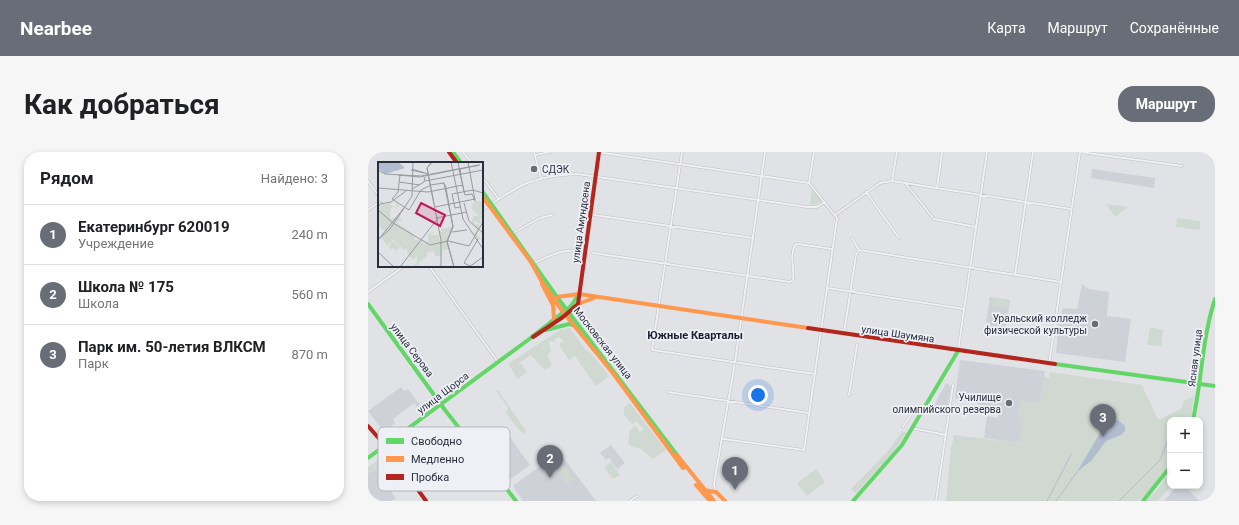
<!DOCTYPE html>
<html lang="ru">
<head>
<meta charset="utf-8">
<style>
  body { margin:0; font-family:Roboto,sans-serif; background:#f6f6f6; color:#202124 }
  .controls { position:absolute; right:12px; bottom:12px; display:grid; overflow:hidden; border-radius:8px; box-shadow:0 2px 6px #0003 }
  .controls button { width:36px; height:36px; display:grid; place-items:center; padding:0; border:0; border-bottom:1px solid #e0e0e0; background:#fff; color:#202124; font:20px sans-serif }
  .you { position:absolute; left:390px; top:243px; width:14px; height:14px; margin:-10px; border:3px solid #fff; border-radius:50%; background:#1a73e8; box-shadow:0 0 0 6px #1a73e833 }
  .badge { display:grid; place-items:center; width:26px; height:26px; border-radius:50%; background:#696d78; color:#fff; font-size:13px; font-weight:700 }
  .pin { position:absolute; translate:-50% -33px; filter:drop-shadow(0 1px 2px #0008) }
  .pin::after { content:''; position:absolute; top:21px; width:14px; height:12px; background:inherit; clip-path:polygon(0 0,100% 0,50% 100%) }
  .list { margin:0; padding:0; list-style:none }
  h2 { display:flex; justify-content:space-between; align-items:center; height:52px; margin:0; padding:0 16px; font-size:17px }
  h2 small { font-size:13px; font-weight:400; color:#757577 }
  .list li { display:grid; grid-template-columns:26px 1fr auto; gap:12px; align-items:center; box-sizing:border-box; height:60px; padding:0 16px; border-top:1px solid #e0e0e0 }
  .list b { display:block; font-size:15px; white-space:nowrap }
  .list p { margin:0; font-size:13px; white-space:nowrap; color:#757577 }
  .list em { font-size:13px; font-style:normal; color:#757577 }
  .map { position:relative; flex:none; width:847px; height:349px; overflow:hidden; border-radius:16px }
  header { display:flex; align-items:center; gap:24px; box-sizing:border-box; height:56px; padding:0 20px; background:#696d78; color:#fff }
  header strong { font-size:19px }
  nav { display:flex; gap:22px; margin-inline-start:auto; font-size:14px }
  .intro { display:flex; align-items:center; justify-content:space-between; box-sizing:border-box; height:96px; padding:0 24px }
  h1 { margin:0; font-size:28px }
  .button { padding:10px 18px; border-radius:16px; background:#696d78; color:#fff; font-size:14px; font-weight:700 }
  main { display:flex; gap:24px; padding:0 24px }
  aside { flex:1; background:#fff; border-radius:16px; box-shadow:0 2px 6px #0003 }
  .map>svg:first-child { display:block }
</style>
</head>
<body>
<header>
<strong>Nearbee</strong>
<nav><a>Карта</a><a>Маршрут</a><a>Сохранённые</a></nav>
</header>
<div class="intro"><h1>Как добраться</h1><a class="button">Маршрут</a></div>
<main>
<aside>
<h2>Рядом<small>Найдено: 3</small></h2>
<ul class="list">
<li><span class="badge">1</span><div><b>Екатеринбург 620019</b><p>Учреждение</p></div><em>240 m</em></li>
<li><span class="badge">2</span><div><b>Школа № 175</b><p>Школа</p></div><em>560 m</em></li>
<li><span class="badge">3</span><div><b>Парк им. 50-летия ВЛКСМ</b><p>Парк</p></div><em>870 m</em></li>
</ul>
</aside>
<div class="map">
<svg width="847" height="349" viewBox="0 0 847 349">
  <rect width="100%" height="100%" fill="#e1e2e5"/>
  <path fill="#cfd1d8" d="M724 17 787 26 786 36 723 26Z
    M714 132 721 137 741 140 739 164 763 167 757 210 688 201 691 170 695 156 709 157Z
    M622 145 642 148 637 178 621 176 622 171 618 170Z
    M592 208 677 219 666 293 616 286 619 264 630 266 631 256 609 252V249L587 246Z
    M578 231 583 234 578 263 562 261Z
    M33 235 36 239 40 237 52 253 49 255 46 251 25 267 27 271 16 280 0 259Z
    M137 278 162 313 140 329 120 301 131 293 126 286Z
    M243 293 257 311 249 317 241 306 238 308 232 301Z
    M191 300 228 349H155L145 334Z
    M12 314 22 324 18 327 20 330 17 332 28 346 24 349H0V322Z
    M809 334H817L831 349H796Z"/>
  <path fill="#d0d9d1" d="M444 36 453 48V50L446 53 442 52Z
    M738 52 760 55 747 65Z
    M809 66 832 69V78L808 75Z
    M625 146 641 149 640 157 624 154Z
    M782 175 795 178 793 194 779 193Z
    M202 176 217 197 223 201 241 224 228 234 207 204 201 208 192 194V191L196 190 192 185 188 186 186 190 181 189 183 200 179 203 184 213 177 218 163 203 150 212 152 211 159 220 150 227 140 212 192 178Z
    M682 220 774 233 790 268 813 257 816 249 826 244 823 268H802V311L786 334 771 349H578L583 294 584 293 586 283 666 293 651 290 655 266 650 265 652 248 672 251 676 225 681 226Z
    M130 238 158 279 156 282 147 273 138 261 140 256 128 239Z
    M262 251 298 298 285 307 273 297 263 294 260 291 262 278 267 274 272 280 276 277 268 269 264 272 256 263V255Z
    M534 279 539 281 524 301 488 341 483 337 520 299Z
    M16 304 22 307 23 313 16 315 12 313 0 322V315Z
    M243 310 252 323 245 327 236 315Z
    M195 313 205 327 199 332 189 318Z
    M448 317 457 330 439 344 429 331Z
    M802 319 803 334 790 349H777L790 337Z"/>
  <path fill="#b1bccf" d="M743 268H750L757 274V279L753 283 738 289 724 308 709 320 736 274Z"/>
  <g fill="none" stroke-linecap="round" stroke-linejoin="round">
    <path stroke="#b1bccf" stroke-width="1" d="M679 349 704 301
      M688 349 709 320
      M751 349 792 308 802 282"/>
    <defs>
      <path id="street" d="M95 0 104 11
        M166 0 173 26
        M229 0 441 31 469 66 436 298 355 287
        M314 0 284 198 447 222
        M167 3 182 0
        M114 25 130 46
        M0 29 11 44
        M524 29 529 0
        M441 31 446 0
        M538 32 566 67 608 75
        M569 36 574 0
        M498 40 531 86
        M0 58 11 50
        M114 58C151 34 162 24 209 22L439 55H449L457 50
        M226 63 385 86
        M467 63 512 31 524 29 703 57
        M145 81 172 66 184 63
        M484 86 491 98
        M491 98 693 130
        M225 101 422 130 425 128C427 116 421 105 427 93L430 92 464 97
        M166 111C183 103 198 95 217 100
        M61 114 130 210
        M647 123 665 0
        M460 136 596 157
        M0 140 36 114
        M476 181 488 103 491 98
        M590 199 619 0
        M681 212 712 0 814 14
        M300 240 441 261
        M481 243 489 193
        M535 275 544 261
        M544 276 578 283
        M348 340 346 332 367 210 397 0
        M262 349 269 344
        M568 349 585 233"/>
    </defs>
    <use href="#street" stroke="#bfc0c3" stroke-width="3"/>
    <use href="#street" stroke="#f0f0f2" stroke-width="2"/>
    <path stroke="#63d668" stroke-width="4" d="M85 0 93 11
      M114 39 189 145 309 303
      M0 152 77 258 148 349
      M178 178 201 172 205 173
      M687 212 847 234
      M825 268C834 228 834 186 847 147
      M0 306 160 188 203 154 211 142
      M485 349 534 293 590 199
      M775 349 802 315"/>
    <path stroke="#ff974d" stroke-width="4" d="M114 44 163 110 174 130 195 160 244 220 315 316
      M174 132 185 153 186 167
      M189 145 211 142 440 176
      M210 152 226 146
      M309 303 346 349
      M328 333 342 349
      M335 338 348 340 357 349"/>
    <path stroke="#b3261e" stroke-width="4" d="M81 0 89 11
      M440 176 687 212
      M165 185 195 165 210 152 231 0
      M0 274 22 299 58 349"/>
  </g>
  <g fill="#696d78" stroke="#eef0f5" stroke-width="1.5">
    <circle cx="166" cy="17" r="4"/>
    <circle cx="727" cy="172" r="4"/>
    <circle cx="641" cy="251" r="4"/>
  </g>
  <g text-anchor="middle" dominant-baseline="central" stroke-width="3.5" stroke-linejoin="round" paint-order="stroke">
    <g font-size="10" fill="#292e3d" stroke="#eef0f5" text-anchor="end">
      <text x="174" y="17" text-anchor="start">СДЭК</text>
      <text x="719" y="166">Уральский колледж<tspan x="719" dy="12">физической культуры</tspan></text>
      <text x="633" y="245">Училище<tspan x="633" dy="12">олимпийского резерва</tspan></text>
    </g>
    <g font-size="10" fill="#292e3d" stroke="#eef0f5">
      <text transform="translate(213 70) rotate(-82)">улица Амундсена</text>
      <text transform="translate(530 182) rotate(8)">улица Шаумяна</text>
      <text transform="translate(235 191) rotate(52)">Московская улица</text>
      <text transform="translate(44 198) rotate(53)">улица Серова</text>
      <text transform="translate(827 206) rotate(-83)">Ясная улица</text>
      <text transform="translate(75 241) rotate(-37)">улица Щорса</text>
    </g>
    <g font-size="11" font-weight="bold" fill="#1b1f2e" stroke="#eef0f5">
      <text x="327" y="183">Южные Кварталы</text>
    </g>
  </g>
  <g transform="translate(10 10)">
    <rect width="105" height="105" fill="#e1e2e5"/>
    <path d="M99 34 98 39 105 40V55L102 57 105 60 101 62 97 58 96 61 103 64 98 71 105 79 100 76 103 83 100 77H97L96 71 98 68 96 64H99L93 61 96 54H101L93 46ZM0 36 2 39H5L6 43 12 41 14 45 19 43 18 41 21 43 18 48 19 44 13 46 12 57 19 55 18 58 23 51 21 57 23 56 24 58 18 60 43 78 37 74 36 77 51 83 58 82H49L45 79 50 80V72L54 70 52 68 56 71H52L54 73H62L60 79 61 77H62L63 81 62 69 57 66 64 70 63 67 74 65V62H75L74 69 68 73 73 72 70 78 83 83 70 79V87L64 89V83L63 84 64 94H57L56 89 50 90 48 96H45V99L43 98 39 105V102L36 105 37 102 39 101V94L35 97 32 95 29 90V86L26 88 15 77 14 80 16 79 22 85 17 90 15 91 18 88 15 86 14 88 9 83 11 84 14 80 9 83 2 75 8 70 0 64V48L5 41H0Z" fill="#d0d9d1"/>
    <path d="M0 0H20L27 6 7 12 0 6Z" fill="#b1bccf"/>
    <path fill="none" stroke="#979aa2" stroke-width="1" d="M54 0 49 6 63 78V105M54 0 49 6 56 42M73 0 85 57 105 87M80 0 86 30M90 0 97 38M34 7 50 12M0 8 7 12 24 13M33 8 46 11M20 13 42 15 81 7 87 33 94 32 97 39M22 13 43 14 101 3M22 13 20 30 14 37 31 48 43 28 53 23M83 13 82 7 102 3M47 19 105 8M21 20 42 23M66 21 75 64 69 79 76 105M52 23 66 21 68 26 75 65 69 80 76 105M0 26 50 30 85 23M34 27 46 20 47 15M86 41 91 59 105 71M57 45 97 37M82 45 77 46 74 32 95 28 105 31M0 46 2 42 13 40 28 29M0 48 15 61 52 83 70 79 91 84 105 60M58 56 89 50M74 70 89 68M0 78 12 67 34 34 35 0M0 78 26 46M0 90 16 105M92 104 86 101 100 77M22 105 60 56M91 105 105 95"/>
    <path fill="#c2185b" fill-opacity="0.15" stroke="#c2185b" stroke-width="2" d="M43 41 67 53 62 64 38 51Z"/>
    <rect width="105" height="105" fill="none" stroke="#292e3d" stroke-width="2"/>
  </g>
  <rect x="10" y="275" width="132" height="64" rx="6" fill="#eef0f5" stroke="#b3b6be" stroke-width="1"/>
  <rect x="18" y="286" width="18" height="6" fill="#63d668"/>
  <rect x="18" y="304" width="18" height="6" fill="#ff974d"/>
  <rect x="18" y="322" width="18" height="6" fill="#b3261e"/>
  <g font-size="11" fill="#292e3d">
    <text x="43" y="293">Свободно</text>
    <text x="43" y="311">Медленно</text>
    <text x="43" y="329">Пробка</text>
  </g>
</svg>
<div class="controls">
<button>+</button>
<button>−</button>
</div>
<div class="you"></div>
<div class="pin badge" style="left:367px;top:338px">1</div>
<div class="pin badge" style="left:182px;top:326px">2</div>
<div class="pin badge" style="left:735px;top:285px">3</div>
</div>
</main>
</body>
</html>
